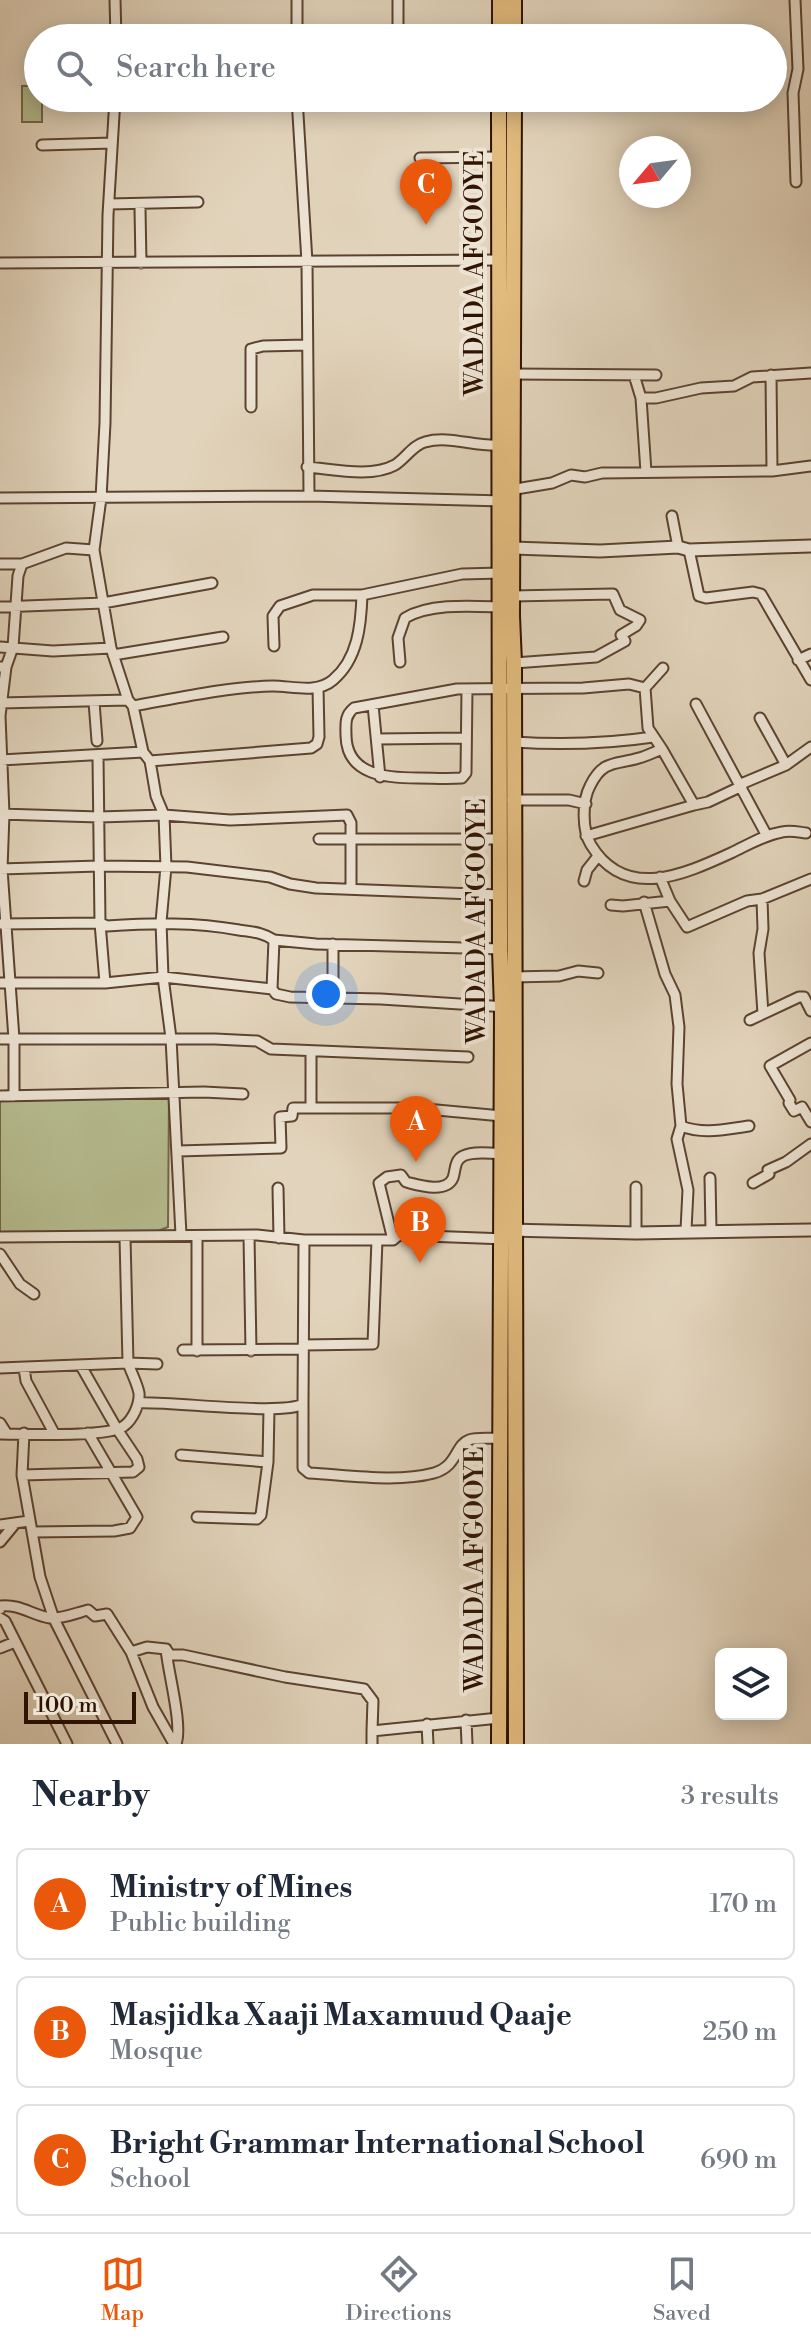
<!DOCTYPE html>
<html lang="en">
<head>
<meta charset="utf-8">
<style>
  body { margin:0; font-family:"Libre Bodoni",serif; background:#f6f6f7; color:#1f2937 }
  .controls { position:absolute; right:24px; bottom:24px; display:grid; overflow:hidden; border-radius:12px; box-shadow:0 4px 20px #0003 }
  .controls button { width:72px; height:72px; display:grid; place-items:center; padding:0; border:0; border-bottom:2px solid #e0e1e3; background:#fff; color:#1f2937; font:40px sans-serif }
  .compass { position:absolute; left:619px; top:136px; width:72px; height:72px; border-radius:50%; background:#fff; box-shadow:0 4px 20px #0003; rotate:241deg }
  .scale { position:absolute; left:24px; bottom:20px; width:112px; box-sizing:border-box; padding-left:8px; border:4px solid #301301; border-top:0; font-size:22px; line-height:28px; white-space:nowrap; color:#301301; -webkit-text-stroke:6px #ece3d3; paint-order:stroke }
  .you { position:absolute; left:326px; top:994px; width:28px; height:28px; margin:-20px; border:6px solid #fff; border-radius:50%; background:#1a73e8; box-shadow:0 0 0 12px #1a73e833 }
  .badge { display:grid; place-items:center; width:52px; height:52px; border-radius:50%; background:#ea580c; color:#fff; font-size:26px; font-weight:700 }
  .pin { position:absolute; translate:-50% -66px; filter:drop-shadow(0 2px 4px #0008) }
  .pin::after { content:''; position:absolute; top:42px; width:28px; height:24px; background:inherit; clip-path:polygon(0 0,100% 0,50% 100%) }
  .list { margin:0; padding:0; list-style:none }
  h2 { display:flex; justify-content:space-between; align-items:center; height:104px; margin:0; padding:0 32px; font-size:34px }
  h2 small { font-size:26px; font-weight:400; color:#747a83 }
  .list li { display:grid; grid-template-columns:52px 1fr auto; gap:24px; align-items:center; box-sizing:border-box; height:112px; margin:0 16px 16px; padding:0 16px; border:2px solid #e0e1e3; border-radius:12px }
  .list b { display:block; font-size:30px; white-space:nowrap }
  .list p { margin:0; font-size:26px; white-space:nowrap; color:#747a83 }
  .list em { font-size:26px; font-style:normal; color:#747a83 }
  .icon { flex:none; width:44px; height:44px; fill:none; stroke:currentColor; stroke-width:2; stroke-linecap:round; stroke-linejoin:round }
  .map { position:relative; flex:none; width:811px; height:1744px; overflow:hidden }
  .search { position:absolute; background:#fff; box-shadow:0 4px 20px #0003; left:24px; right:24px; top:24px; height:88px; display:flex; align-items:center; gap:20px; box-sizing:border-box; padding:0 28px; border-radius:44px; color:#747a83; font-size:30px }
  .sheet { height:488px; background:#fff }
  nav { display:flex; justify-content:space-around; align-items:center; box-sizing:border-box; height:112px; border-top:2px solid #e0e1e3; background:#fff; font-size:22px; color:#747a83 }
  nav a { display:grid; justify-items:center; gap:4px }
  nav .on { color:#ea580c }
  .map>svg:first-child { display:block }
</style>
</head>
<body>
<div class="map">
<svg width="811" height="1744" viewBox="0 0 811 1744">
  <rect width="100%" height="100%" fill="#e2d4bc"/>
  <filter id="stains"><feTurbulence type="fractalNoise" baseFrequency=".0025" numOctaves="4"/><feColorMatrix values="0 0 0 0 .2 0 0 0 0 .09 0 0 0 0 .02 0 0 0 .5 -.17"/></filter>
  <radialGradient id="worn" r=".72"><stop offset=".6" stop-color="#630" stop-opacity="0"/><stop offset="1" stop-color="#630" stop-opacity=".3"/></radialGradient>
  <path fill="#b5bc8f" stroke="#726848" stroke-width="2" d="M22 86H38V98H42V122H22Z
    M169 1095 168 1227 153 1233 0 1232V1099Z"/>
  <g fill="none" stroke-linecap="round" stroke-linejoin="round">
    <defs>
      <path id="minor" d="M115 0 116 38
        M795 0 798 69 793 93 796 182
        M297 38V0
        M398 38V0
        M115 98 108 215 105 423 101 498 94 550 111 648 128 700 133 706 143 752 150 761 156 796 164 815 166 867 161 922 163 977 171 1038 181 1235
        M297 98 307 262 309 496
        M69 101H114
        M42 145 112 143
        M420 158 498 157
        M109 204 198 202
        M140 209 141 263
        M0 263 499 260
        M512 374 656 375
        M634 375 641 398 646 472
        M771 375 772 471
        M641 398H656L701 388 734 386 752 377 811 373
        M251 407V349L263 346 307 345
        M307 467C333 469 371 478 395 465 405 459 413 445 425 442 449 435 475 447 500 445
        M510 490 552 483 571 475 585 477 602 473 772 471 811 466
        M0 498 309 496 504 501
        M672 516 678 547
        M689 550 699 596 706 598 753 592 761 594 811 680
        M0 564H22
        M512 596 613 594 620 610 640 620 636 626 621 635 625 641 596 657 514 663
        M0 607 103 603 212 583
        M274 646 273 616 280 606 313 595H362L462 574 501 573
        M0 647 53 651 111 648
        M113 655 223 637
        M798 660 811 654
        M400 662 398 638 405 618C430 603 471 606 500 607
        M0 667H6L13 647 18 576 22 564 66 548 94 550
        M6 667 0 716 4 814 2 869 14 1039V1096
        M663 668 645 688 648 728 662 749C654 752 647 756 639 758 616 765 603 759 590 786 582 801 582 831 591 845 625 901 683 875 731 853 748 845 764 835 782 832 790 830 798 832 806 833
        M467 689 466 773 462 778C447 779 432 778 418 778 388 778 347 776 346 736 346 725 344 716 354 708L457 689 583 688 629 684 645 688
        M94 702 97 741
        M0 703 128 700
        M696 704 767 836
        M373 705 380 777
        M133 706C178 698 227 687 273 686 292 686 317 694 333 680 358 659 361 625 362 595
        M760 718 786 765
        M377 739 466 738
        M514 742C561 745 606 744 653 737
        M662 749 694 805 708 802 742 786
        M98 757 100 923 105 983
        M1 760 143 752
        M150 761 311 748 317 744 319 737 318 687
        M741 784 786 765 811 747
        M512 800H569L586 804
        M0 814 99 817 164 815 230 820 347 815 351 823V889
        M586 836 694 805
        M319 839H502
        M0 869 99 866 187 867 270 877 290 884 316 888 500 895
        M660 877 670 901 687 927 747 901 762 899 811 879
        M584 881 587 870 598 856
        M762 899 763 929 759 953 763 1014
        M644 902 665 974 675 995 679 1027 677 1084 681 1126 677 1139 688 1190 686 1230
        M611 905 623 906 670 901
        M0 924 100 923 107 926C153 923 194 922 239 930 252 932 262 932 274 940L272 989 276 994 290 997 381 999 507 1007
        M274 940 316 944 502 949
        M333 944V998
        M513 977 559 976 578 971 598 973
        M0 983H105L163 977 272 989
        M750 1020 799 997H804L811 1011
        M0 1039H215L257 1041 271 1049 468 1057
        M811 1043 770 1066 790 1100 789 1103 794 1111 802 1107 811 1122
        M311 1051V1106
        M0 1096 204 1092 243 1094
        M681 1126C704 1135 726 1129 749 1126
        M178 1151 281 1148 280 1117 292 1116 293 1108H415L502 1116
        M710 1178 711 1230
        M753 1183 769 1174 768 1170 786 1162 811 1144
        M278 1188 279 1238
        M636 1233V1187
        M249 1236 251 1351
        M0 1237 257 1235 304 1240H393L399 1235 506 1239
        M393 1240 379 1183 387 1177 401 1175 406 1182C418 1185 446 1194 453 1178 456 1169 454 1161 463 1156 473 1151 491 1153 502 1154
        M0 1254 20 1284 34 1294
        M303 1345 373 1344 377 1240
        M183 1350 302 1349
        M197 1351V1236
        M0 1368 128 1363 125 1237
        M24 1368 26 1381 54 1433
        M138 1403C170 1401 282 1416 303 1404L304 1240
        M303 1404V1468L309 1473C347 1475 397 1483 434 1473 458 1466 455 1445 469 1440 477 1437 490 1439 500 1438
        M0 1423 7 1434
        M24 1433 22 1475 40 1577 54 1619 117 1744
        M0 1434C24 1434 107 1438 124 1426 133 1419 140 1404 139 1393 137 1383 131 1372 128 1363L157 1364
        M181 1455 268 1462
        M22 1475 133 1472 139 1467 137 1459 117 1429 81 1366
        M197 1517 257 1519 261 1515 268 1462 269 1409
        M0 1525 29 1521
        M33 1532 114 1531 130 1528 137 1517 88 1433
        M0 1542 14 1525
        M0 1609 1 1606C20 1604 32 1615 50 1618 62 1619 76 1613 88 1610L95 1616 107 1614 131 1652 153 1707 174 1744
        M0 1618 5 1621 67 1744
        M0 1648 15 1642
        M166 1649 170 1655H183L285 1677 364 1689 373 1701 372 1731
        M131 1652 147 1647 166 1649C168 1673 183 1725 176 1744
        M466 1720 467 1744
        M427 1724 428 1744
        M372 1744V1731L499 1718"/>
      <path id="tertiary" d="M513 548 600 551 678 547 689 550 811 546
        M508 1230 636 1233 811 1230"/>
      <path id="trunk" d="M514 0V38
        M500 38V0
        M514 98 512 616 514 663 516 1744
        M499 1744 502 1009 500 950 499 98"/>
    </defs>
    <use href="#minor" stroke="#5c4330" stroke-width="13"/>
    <use href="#tertiary" stroke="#5c4330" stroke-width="15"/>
    <use href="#trunk" stroke="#301301" stroke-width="18"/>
    <use href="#minor" stroke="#ece3d3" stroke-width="9"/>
    <use href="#tertiary" stroke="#ece3d3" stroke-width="11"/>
    <use href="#trunk" stroke="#e1ba7e" stroke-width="14"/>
  </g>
  <g text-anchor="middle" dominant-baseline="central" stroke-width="8" stroke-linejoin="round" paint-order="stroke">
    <g font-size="26" fill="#301301" stroke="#ece3d3">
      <text transform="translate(475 273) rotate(-90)">WADADA AFGOOYE</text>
      <text transform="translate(477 921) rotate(-90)">WADADA AFGOOYE</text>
      <text transform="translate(475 1569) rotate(-90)">WADADA AFGOOYE</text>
    </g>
  </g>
  <rect width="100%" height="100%" filter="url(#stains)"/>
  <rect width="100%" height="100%" fill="url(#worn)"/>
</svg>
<div class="controls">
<button><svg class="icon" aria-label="layers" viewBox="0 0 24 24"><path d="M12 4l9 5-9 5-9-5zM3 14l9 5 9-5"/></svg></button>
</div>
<svg class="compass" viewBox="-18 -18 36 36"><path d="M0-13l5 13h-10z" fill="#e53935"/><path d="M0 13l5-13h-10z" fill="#747a83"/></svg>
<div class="scale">100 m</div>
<div class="you"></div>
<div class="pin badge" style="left:416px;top:1162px">A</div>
<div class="pin badge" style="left:420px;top:1263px">B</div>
<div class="pin badge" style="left:426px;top:225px">C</div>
<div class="search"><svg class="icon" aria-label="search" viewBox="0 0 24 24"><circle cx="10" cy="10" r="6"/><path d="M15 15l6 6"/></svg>Search here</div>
</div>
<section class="sheet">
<h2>Nearby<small>3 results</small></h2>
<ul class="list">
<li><span class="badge">A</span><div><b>Ministry of Mines</b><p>Public building</p></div><em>170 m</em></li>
<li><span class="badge">B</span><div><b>Masjidka Xaaji Maxamuud Qaaje</b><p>Mosque</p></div><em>250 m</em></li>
<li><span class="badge">C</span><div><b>Bright Grammar International School</b><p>School</p></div><em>690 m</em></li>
</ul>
</section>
<nav>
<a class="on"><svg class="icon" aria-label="map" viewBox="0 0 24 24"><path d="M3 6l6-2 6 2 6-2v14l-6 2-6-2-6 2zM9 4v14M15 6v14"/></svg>Map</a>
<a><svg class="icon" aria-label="directions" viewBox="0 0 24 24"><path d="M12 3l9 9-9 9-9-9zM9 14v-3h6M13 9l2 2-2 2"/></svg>Directions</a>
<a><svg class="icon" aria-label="saved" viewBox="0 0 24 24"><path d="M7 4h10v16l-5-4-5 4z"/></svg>Saved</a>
</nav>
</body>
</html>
